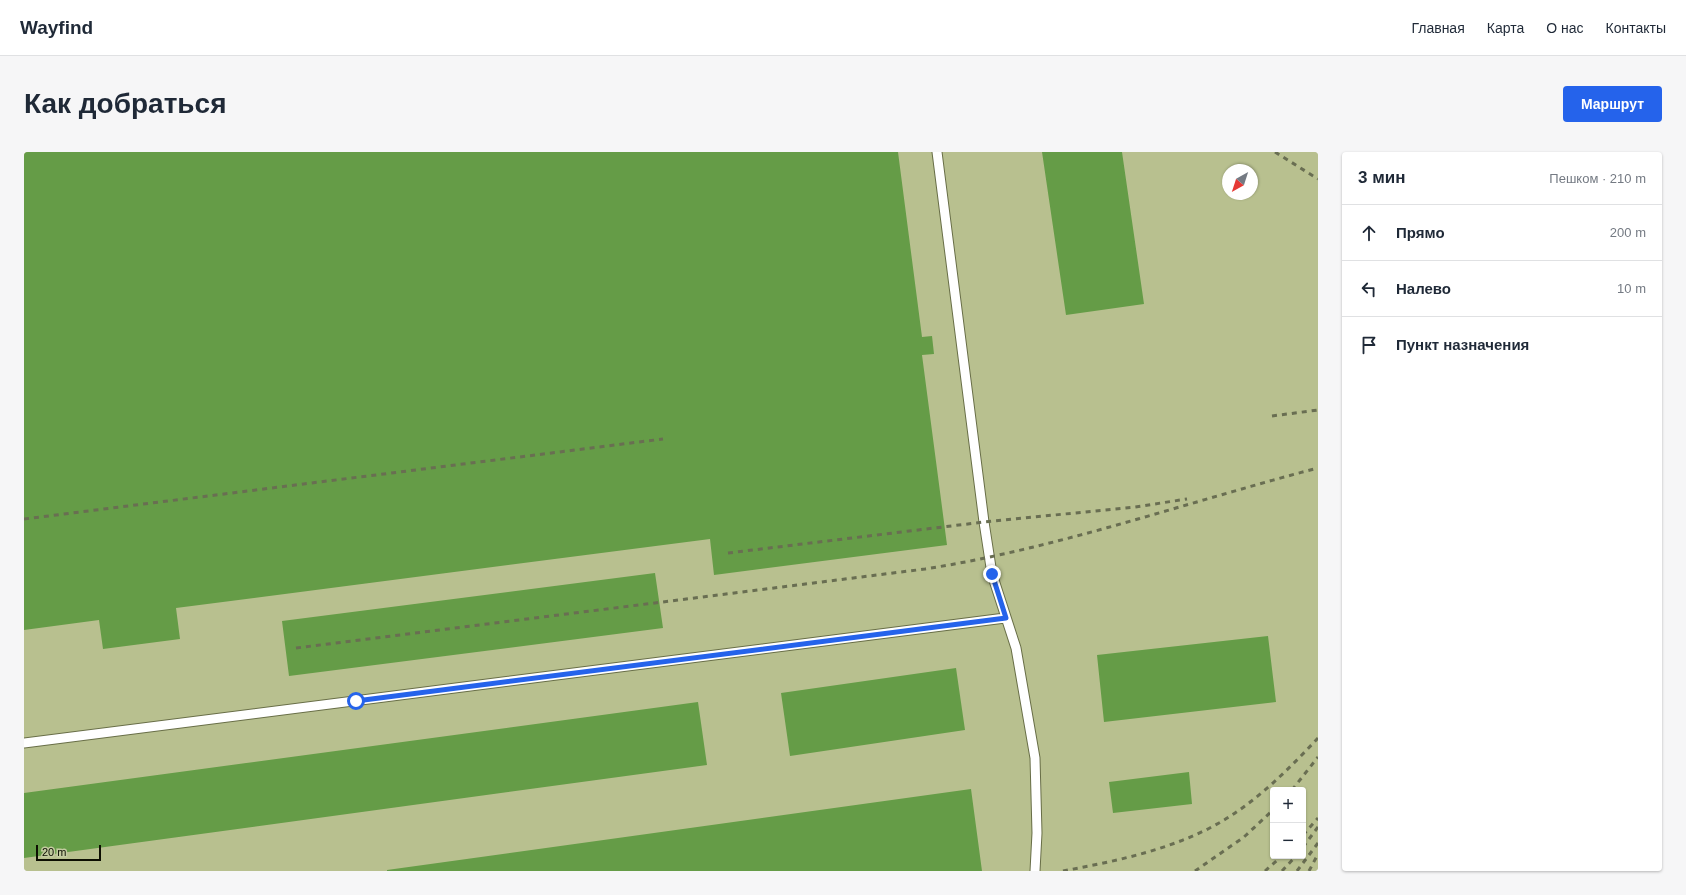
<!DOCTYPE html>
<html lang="ru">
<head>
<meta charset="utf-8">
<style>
  body { margin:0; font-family:Helvetica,sans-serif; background:#f6f6f7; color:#1f2937 }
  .controls { position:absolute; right:12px; bottom:12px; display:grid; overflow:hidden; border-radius:4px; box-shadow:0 1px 3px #0004 }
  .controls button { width:36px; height:36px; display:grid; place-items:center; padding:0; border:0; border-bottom:1px solid #e0e1e3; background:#fff; color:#1f2937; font:20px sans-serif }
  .compass { position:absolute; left:1198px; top:12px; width:36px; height:36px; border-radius:50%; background:#fff; box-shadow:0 1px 3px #0004; rotate:219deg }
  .scale { position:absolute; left:12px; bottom:10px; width:65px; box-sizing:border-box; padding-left:4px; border:2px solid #0d0f02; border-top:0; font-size:11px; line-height:14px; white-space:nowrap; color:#0d0f02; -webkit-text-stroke:3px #c3cba0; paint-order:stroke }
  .stop { position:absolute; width:12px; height:12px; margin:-9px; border:3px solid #2563eb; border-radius:50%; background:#fff }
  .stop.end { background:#2563eb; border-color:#fff; box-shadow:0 1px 4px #0008 }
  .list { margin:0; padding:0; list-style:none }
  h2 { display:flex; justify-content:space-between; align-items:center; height:52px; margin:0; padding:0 16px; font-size:17px }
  h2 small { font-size:13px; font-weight:400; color:#747a83 }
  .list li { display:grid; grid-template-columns:26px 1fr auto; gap:12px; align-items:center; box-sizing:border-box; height:56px; padding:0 16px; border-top:1px solid #e0e1e3 }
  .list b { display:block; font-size:15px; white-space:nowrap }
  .list em { font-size:13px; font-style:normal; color:#747a83 }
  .icon { flex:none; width:22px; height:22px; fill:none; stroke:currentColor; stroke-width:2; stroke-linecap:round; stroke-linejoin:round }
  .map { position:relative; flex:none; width:1294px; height:719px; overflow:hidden; border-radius:4px }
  header { display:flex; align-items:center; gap:24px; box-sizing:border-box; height:56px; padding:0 20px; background:#fff; border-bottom:1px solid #e0e1e3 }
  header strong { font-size:19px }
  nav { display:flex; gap:22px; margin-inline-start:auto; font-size:14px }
  .intro { display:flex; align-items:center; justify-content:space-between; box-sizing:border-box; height:96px; padding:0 24px }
  h1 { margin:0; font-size:28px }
  .button { padding:10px 18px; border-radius:4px; background:#2563eb; color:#fff; font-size:14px; font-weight:700 }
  main { display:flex; gap:24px; padding:0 24px }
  aside { flex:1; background:#fff; border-radius:4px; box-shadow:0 1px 3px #0004 }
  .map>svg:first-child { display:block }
</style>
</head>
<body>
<header>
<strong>Wayfind</strong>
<nav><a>Главная</a><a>Карта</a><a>О нас</a><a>Контакты</a></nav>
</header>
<div class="intro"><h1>Как добраться</h1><a class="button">Маршрут</a></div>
<main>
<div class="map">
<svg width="1294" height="719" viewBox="0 0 1294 719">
  <rect width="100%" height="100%" fill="#c3cba0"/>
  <path fill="#b8c08f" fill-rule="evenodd" d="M0 0H1294V719H0ZM1204 18H1228V42H1204ZM1249 638H1279V704H1249Z"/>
  <path fill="#659c47" d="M0 0H874L898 185 908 184 910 202 898 203 923 393 690 423 686 387 152 456 156 487 79 497 75 468 0 478Z
    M1018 0H1098L1120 152 1042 163Z
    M631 421 639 476 265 524 258 469Z
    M1244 484 1252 550 1080 570 1073 503Z
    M932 516 941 578 766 604 757 541Z
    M674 550 683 613 0 706V641Z
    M1165 620 1168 652 1089 661 1085 630Z
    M947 637 958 719H363V718Z"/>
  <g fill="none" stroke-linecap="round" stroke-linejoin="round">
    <defs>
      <path id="lane" d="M913 0 960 370 968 422 992 496 1011 606 1013 681 1011 719
        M0 591 981 466"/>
    </defs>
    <use href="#lane" stroke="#686e47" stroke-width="11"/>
    <use href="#lane" stroke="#fff" stroke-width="9"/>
    <path stroke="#696e52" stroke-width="3" stroke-dasharray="5 5" stroke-linecap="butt" d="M1251 0 1294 27
      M1248 264 1294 258
      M0 367 639 287
      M704 401 960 370 1111 355 1163 347
      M272 496 901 417C1035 396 1163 350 1294 316
      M1268 638 1294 605
      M1279 683 1294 666
      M1279 695 1294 675
      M1039 719C1092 709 1147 698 1195 671 1232 650 1265 617 1294 586
      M1171 719 1220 685 1249 658
      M1241 719 1258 704
      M1258 719 1272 704
      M1273 719 1294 691
      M1285 719 1294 702"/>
  </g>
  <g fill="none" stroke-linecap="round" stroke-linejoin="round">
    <path stroke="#2563eb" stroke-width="5" d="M332 549 982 466 968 422"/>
  </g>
</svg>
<div class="controls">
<button>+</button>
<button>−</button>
</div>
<svg class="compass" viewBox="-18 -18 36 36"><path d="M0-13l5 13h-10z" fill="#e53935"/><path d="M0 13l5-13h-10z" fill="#747a83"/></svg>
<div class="scale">20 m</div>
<div class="stop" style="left:332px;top:549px"></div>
<div class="stop end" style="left:968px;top:422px"></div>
</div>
<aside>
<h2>3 мин<small>Пешком · 210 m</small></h2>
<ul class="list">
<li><svg class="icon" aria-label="ahead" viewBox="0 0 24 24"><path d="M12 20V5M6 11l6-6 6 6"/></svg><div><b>Прямо</b></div><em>200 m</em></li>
<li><svg class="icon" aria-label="left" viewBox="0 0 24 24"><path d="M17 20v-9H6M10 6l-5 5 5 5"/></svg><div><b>Налево</b></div><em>10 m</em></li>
<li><svg class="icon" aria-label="arrive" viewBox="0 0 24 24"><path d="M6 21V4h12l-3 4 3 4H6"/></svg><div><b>Пункт назначения</b></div></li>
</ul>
</aside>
</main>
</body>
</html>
